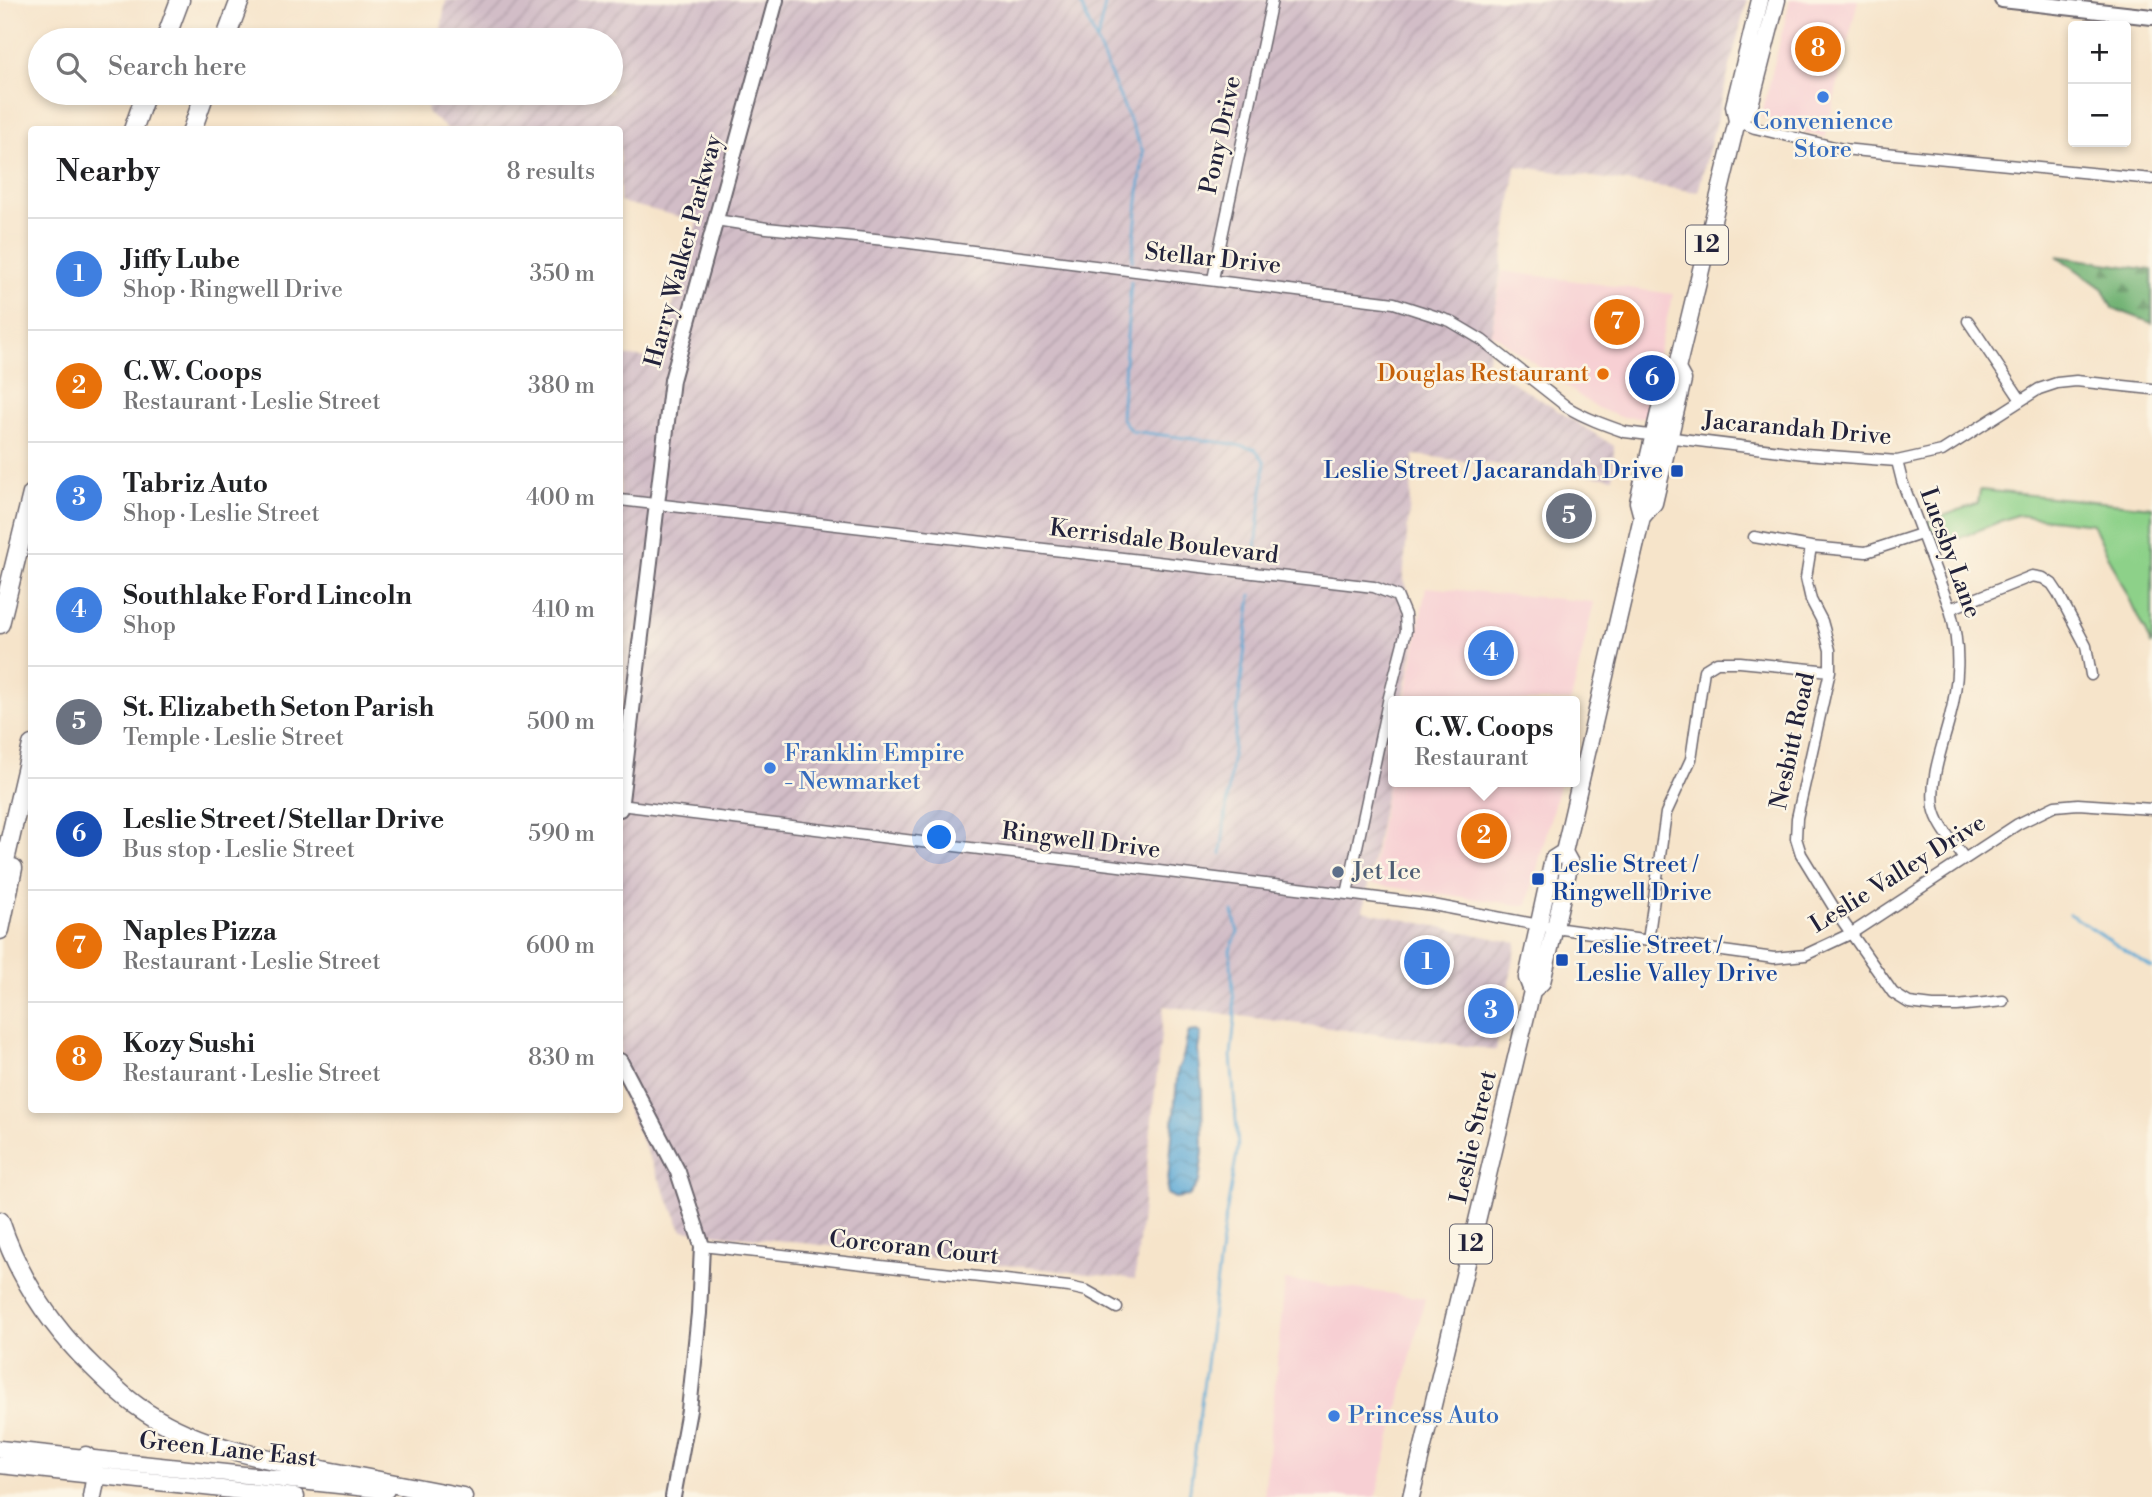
<!DOCTYPE html>
<html lang="en">
<head>
<meta charset="utf-8">
<style>
  body { margin:0; font-family:"Libre Bodoni",serif; background:#f2f2f2; color:#202124 }
  .controls { position:absolute; right:21px; top:21px; display:grid; overflow:hidden; border-radius:7px; box-shadow:0 4px 10px #0003 }
  .controls button { width:63px; height:63px; display:grid; place-items:center; padding:0; border:0; border-bottom:2px solid #e0e0e0; background:#fff; color:#202124; font:35px sans-serif }
  .you { position:absolute; left:940px; top:838px; width:24px; height:24px; margin:-18px; border:5px solid #fff; border-radius:50%; background:#1a73e8; box-shadow:0 0 0 10px #1a73e833 }
  .badge { display:grid; place-items:center; width:46px; height:46px; border-radius:50%; background:#d1495b; color:#fff; font-size:23px; font-weight:700 }
  .pin { position:absolute; translate:-50% -50%; border:4px solid #fff; box-shadow:0 2px 7px #0006 }
  .popup { position:absolute; left:1388px; top:696px; width:192px; height:91px; box-sizing:border-box; display:grid; place-content:center; border-radius:7px; background:#fff; filter:drop-shadow(0 2px 5px #0005); font-size:23px; white-space:nowrap; color:#757577 }
  .popup b { font-size:26px; color:#202124 }
  .popup::after { content:''; position:absolute; left:50%; top:100%; margin-left:-14px; border:14px solid transparent; border-top-color:#fff }
  .list { margin:0; padding:0; list-style:none }
  h2 { display:flex; justify-content:space-between; align-items:center; height:91px; margin:0; padding:0 28px; font-size:30px }
  h2 small { font-size:23px; font-weight:400; color:#757577 }
  .list li { display:grid; grid-template-columns:46px 1fr auto; gap:21px; align-items:center; box-sizing:border-box; height:112px; padding:0 28px; border-top:2px solid #e0e0e0 }
  .list b { display:block; font-size:26px; white-space:nowrap }
  .list p { margin:0; font-size:23px; white-space:nowrap; color:#757577 }
  .list em { font-size:23px; font-style:normal; color:#757577 }
  .icon { flex:none; width:38px; height:38px; fill:none; stroke:currentColor; stroke-width:2; stroke-linecap:round; stroke-linejoin:round }
  .map { position:relative; flex:none; width:2152px; height:1497px; overflow:hidden }
  .search { position:absolute; background:#fff; box-shadow:0 4px 10px #0003; left:28px; top:28px; width:595px; height:77px; display:flex; align-items:center; gap:18px; box-sizing:border-box; padding:0 24px; border-radius:38px; color:#757577; font-size:26px }
  .panel { position:absolute; background:#fff; box-shadow:0 4px 10px #0003; left:28px; top:126px; width:595px; height:987px; border-radius:7px }
  .map>svg:first-child { display:block }
</style>
</head>
<body>
<div class="map">
<svg width="2152" height="1497" viewBox="0 0 2152 1497">
  <defs>
    <pattern id="industrial-furrows" width="10" height="10" patternUnits="userSpaceOnUse" patternTransform="scale(1.75)"><rect width="10" height="10" fill="#d2bdc7"/><path d="M-1 1l2-2M0 10L10 0M9 11l2-2" fill="none" stroke="#b4a2ac"/></pattern>
    <pattern id="forest-firs" width="22" height="20" patternUnits="userSpaceOnUse" patternTransform="scale(1.75)"><rect width="22" height="20" fill="#72b375"/><path d="M5 1l3.5 6h-7zM16 11l3.5 6h-7z" fill="#5d9161"/></pattern>
    <pattern id="water-waves" width="16" height="10" patternUnits="userSpaceOnUse" patternTransform="scale(1.75)"><rect width="16" height="10" fill="#5da9d5"/><path d="M0 5q4-4 8 0t8 0" fill="none" stroke="#4c89ae"/></pattern>
  </defs>
  <rect width="100%" height="100%" fill="#fcf5e5"/>
  <filter id="ink" filterUnits="userSpaceOnUse"><feTurbulence type="fractalNoise" baseFrequency=".0143" numOctaves="2"/><feDisplacementMap in="SourceGraphic" scale="14" xChannelSelector="R" yChannelSelector="G"/><feConvolveMatrix kernelMatrix="1 2 1 2 8 2 1 2 1" color-interpolation-filters="sRGB"/></filter>
  <filter id="wash" filterUnits="userSpaceOnUse"><feTurbulence type="fractalNoise" baseFrequency=".00686" numOctaves="4" result="noise"/><feDisplacementMap in="SourceGraphic" scale="28" xChannelSelector="R" yChannelSelector="G"/><feGaussianBlur stdDeviation="1.57" result="paint"/><feColorMatrix in="noise" values="0 0 0 0 0 0 0 0 0 0 0 0 0 0 0 0 0 1.4 0 .05"/><feComposite in="paint" operator="in"/></filter>
  <g filter="url(#wash)">
    <rect width="100%" height="100%" fill="#f6e4ca"/>
    <path fill="#f7cfd3" d="M1790 0H1858L1825 138 1777 125 1761 117Z
      M1502 271 1673 294 1646 401 1648 415 1639 418 1620 417 1595 407 1492 333Z
      M1426 587 1594 602 1571 701H1405Z
      M1393 756V782H1560L1527 906 1370 884Z
      M1285 1280 1425 1298 1376 1497H1264Z"/>
    <path fill="url(#industrial-furrows)" d="M446 0H1747L1698 192 1516 166 1487 366 1614 446 1613 478 1414 455 1403 580 1419 618 1403 701H1393V756L1363 911 1517 943 1496 1050 1164 1006 1135 1279 682 1230 620 1092V355L657 359 698 221 620 202V130L447 129 427 112 430 93H611V40H439Z"/>
    <path fill="#8dd189" stroke="#587a62" stroke-width="2" d="M1980 490 2152 507V646L2093 524 2016 515 1935 548 1924 523 1978 503Z"/>
    <path fill="url(#forest-firs)" stroke="#4a6a58" stroke-width="2" d="M2057 256 2152 270V323L2112 308 2103 289Z"/>
    <path fill="url(#water-waves)" stroke="#406688" stroke-width="2" d="M1197 1031 1201 1033 1198 1050 1202 1089 1203 1152 1199 1182 1189 1196 1175 1198 1167 1194 1178 1068C1186 1058 1184 1044 1189 1032Z"/>
    <g fill="none" stroke-linecap="round" stroke-linejoin="round">
      <path stroke="#5da9d5" stroke-width="2.5" d="M1079 0 1143 152 1132 261
        M1097 41 1106 0
        M1131 281 1121 417 1131 431 1226 443 1255 449 1265 462 1255 559
        M1221 854 1251 595
        M2070 914 2152 968
        M1189 1497 1223 1232 1238 1147 1231 1056 1235 1018 1230 950 1238 933 1233 912"/>
    </g>
  </g>
  <g filter="url(#ink)">
    <g fill="none" stroke-linecap="round" stroke-linejoin="round">
      <defs>
        <path id="street" d="M1737 121 1755 128 1843 149 2152 179
          M716 220 767 228 885 240 1394 303 1450 321 1482 340 1567 407C1585 418 1605 425 1625 432L1805 454 1897 461 1942 451 2039 389 2057 383 2076 381 2152 389
          M1213 279 1272 0
          M1968 321 2021 400
          M1897 461 1902 481 1950 609C1961 648 1959 683 1949 721 1942 748 1930 778 1934 807 1937 825 1954 843 1964 858
          M620 500 1374 587 1397 596 1405 615 1406 631 1389 697 1347 894
          M1754 537 1811 547 1866 552 1921 534
          M1811 547 1806 578 1811 600 1822 621 1830 650V671L1797 818 1796 838 1801 854 1839 916 1893 993 1909 1003 1933 1006H1957L2003 1001
          M1950 609 2032 576 2043 578 2052 584 2058 593 2086 646 2091 675
          M620 805 1347 894 1433 905 1555 928 1774 958 1805 955 1852 933 2018 824 2055 806 2078 804 2152 809
          M1648 941 1666 813 1691 759 1704 670 1717 662H1740L1830 671
          M702 1246 1069 1287 1087 1291 1117 1308"/>
        <path id="secondary" d="M2002 0 2152 17
          M620 809 672 380 776 0
          M620 1061 678 1172 702 1246 699 1313 689 1410 673 1497"/>
        <path id="primary" d="M1737 121 1749 109 1777 0
          M1642 517 1654 503 1683 380 1677 369 1737 121 1734 106 1760 0
          M1532 991 1542 982 1570 863 1564 852 1642 517 1638 502 1668 374 1677 369
          M0 1449 386 1490
          M0 1465 296 1497
          M1411 1497 1532 991 1527 978 1553 859 1564 852"/>
        <path id="highway" d="M165 40 180 0
          M225 40 240 0
          M133 130 146 93
          M192 130 205 93
          M0 624 32 494
          M0 882 32 745
          M0 930 13 868
          M0 1221C17 1273 45 1317 82 1356 99 1373 117 1392 137 1406 196 1449 268 1459 338 1473 379 1481 421 1489 463 1497
          M86 1456 96 1475 92 1497"/>
      </defs>
      <use href="#street" stroke="#6c666d" stroke-width="13"/>
      <use href="#secondary" stroke="#6c666d" stroke-width="18"/>
      <use href="#primary" stroke="#6c666d" stroke-width="19"/>
      <use href="#highway" stroke="#6c666d" stroke-width="21"/>
      <use href="#street" stroke="#fff" stroke-width="10"/>
      <use href="#secondary" stroke="#fff" stroke-width="14"/>
      <use href="#primary" stroke="#fff" stroke-width="16"/>
      <use href="#highway" stroke="#fff" stroke-width="18"/>
    </g>
  </g>
  <g fill="#3f7fe0" stroke="#fcf5e5" stroke-width="2.5">
    <circle cx="1823" cy="97" r="7"/>
    <circle cx="770" cy="768" r="7"/>
    <circle cx="1334" cy="1416" r="7"/>
  </g>
  <circle fill="#e8710a" stroke="#fcf5e5" stroke-width="2.5" cx="1603" cy="374" r="7"/>
  <g fill="#1a4fb4" stroke="#fcf5e5" stroke-width="2.5">
    <rect x="1670" y="464" width="14" height="14" rx="3.5"/>
    <rect x="1531" y="872" width="14" height="14" rx="3.5"/>
    <rect x="1555" y="953" width="14" height="14" rx="3.5"/>
  </g>
  <circle fill="#5c6f8a" stroke="#fcf5e5" stroke-width="2.5" cx="1338" cy="872" r="7"/>
  <g text-anchor="middle" dominant-baseline="central" stroke-width="5" stroke-linejoin="round" paint-order="stroke">
    <g fill="#fcf5e5" stroke="#63616e" stroke-width="2">
      <rect x="1686" y="225.5" width="42" height="39" rx="5"/>
      <rect x="1450" y="1224.5" width="42" height="39" rx="5"/>
    </g>
    <g font-size="23" font-weight="bold" fill="#22223b">
      <text x="1707" y="245">12</text>
      <text x="1471" y="1244">12</text>
    </g>
    <g font-size="24" fill="#366cbe" stroke="#fcf5e5" text-anchor="start">
      <text x="1823" y="122" text-anchor="middle">Convenience<tspan x="1823" dy="28">Store</tspan></text>
      <text x="784" y="754">Franklin Empire<tspan x="784" dy="28">- Newmarket</tspan></text>
      <text x="1348" y="1416">Princess Auto</text>
    </g>
    <g font-size="24" fill="#22223b" stroke="#fcf5e5">
      <text transform="translate(1221 135) rotate(-78)">Pony Drive</text>
      <text transform="translate(684 251) rotate(-75)">Harry Walker Parkway</text>
      <text transform="translate(1213 259) rotate(6)">Stellar Drive</text>
      <text transform="translate(1797 429) rotate(5)">Jacarandah Drive</text>
      <text transform="translate(1164 542) rotate(7)">Kerrisdale Boulevard</text>
      <text transform="translate(1950 553) rotate(70)">Luesby Lane</text>
      <text transform="translate(1793 741) rotate(-78)">Nesbitt Road</text>
      <text transform="translate(1081 841) rotate(7)">Ringwell Drive</text>
      <text transform="translate(1898 874) rotate(-32)">Leslie Valley Drive</text>
      <text transform="translate(1474 1137) rotate(-77)">Leslie Street</text>
      <text transform="translate(914 1248) rotate(6)">Corcoran Court</text>
      <text transform="translate(228 1450) rotate(6)">Green Lane East</text>
    </g>
    <g font-size="24" fill="#c56008" stroke="#fcf5e5" text-anchor="end">
      <text x="1589" y="374">Douglas Restaurant</text>
    </g>
    <g font-size="24" fill="#164399" stroke="#fcf5e5" text-anchor="start">
      <text x="1663" y="471" text-anchor="end">Leslie Street / Jacarandah Drive</text>
      <text x="1552" y="865">Leslie Street /<tspan x="1552" dy="28">Ringwell Drive</tspan></text>
      <text x="1576" y="946">Leslie Street /<tspan x="1576" dy="28">Leslie Valley Drive</tspan></text>
    </g>
    <g font-size="24" fill="#4e5e75" stroke="#fcf5e5" text-anchor="start">
      <text x="1352" y="872">Jet Ice</text>
    </g>
  </g>
</svg>
<div class="controls">
<button>+</button>
<button>−</button>
</div>
<div class="you"></div>
<div class="pin badge" style="left:1427px;top:962px;background:#3f7fe0">1</div>
<div class="pin badge" style="left:1484px;top:836px;background:#e8710a">2</div>
<div class="popup"><b>C.W. Coops</b>Restaurant</div>
<div class="pin badge" style="left:1491px;top:1011px;background:#3f7fe0">3</div>
<div class="pin badge" style="left:1491px;top:653px;background:#3f7fe0">4</div>
<div class="pin badge" style="left:1569px;top:516px;background:#6b7280">5</div>
<div class="pin badge" style="left:1652px;top:378px;background:#1a4fb4">6</div>
<div class="pin badge" style="left:1617px;top:322px;background:#e8710a">7</div>
<div class="pin badge" style="left:1818px;top:49px;background:#e8710a">8</div>
<div class="search"><svg class="icon" aria-label="search" viewBox="0 0 24 24"><circle cx="10" cy="10" r="6"/><path d="M15 15l6 6"/></svg>Search here</div>
<section class="panel">
<h2>Nearby<small>8 results</small></h2>
<ul class="list">
<li><span class="badge" style="background:#3f7fe0">1</span><div><b>Jiffy Lube</b><p>Shop · Ringwell Drive</p></div><em>350 m</em></li>
<li><span class="badge" style="background:#e8710a">2</span><div><b>C.W. Coops</b><p>Restaurant · Leslie Street</p></div><em>380 m</em></li>
<li><span class="badge" style="background:#3f7fe0">3</span><div><b>Tabriz Auto</b><p>Shop · Leslie Street</p></div><em>400 m</em></li>
<li><span class="badge" style="background:#3f7fe0">4</span><div><b>Southlake Ford Lincoln</b><p>Shop</p></div><em>410 m</em></li>
<li><span class="badge" style="background:#6b7280">5</span><div><b>St. Elizabeth Seton Parish</b><p>Temple · Leslie Street</p></div><em>500 m</em></li>
<li><span class="badge" style="background:#1a4fb4">6</span><div><b>Leslie Street / Stellar Drive</b><p>Bus stop · Leslie Street</p></div><em>590 m</em></li>
<li><span class="badge" style="background:#e8710a">7</span><div><b>Naples Pizza</b><p>Restaurant · Leslie Street</p></div><em>600 m</em></li>
<li><span class="badge" style="background:#e8710a">8</span><div><b>Kozy Sushi</b><p>Restaurant · Leslie Street</p></div><em>830 m</em></li>
</ul>
</section>
</div>
</body>
</html>
